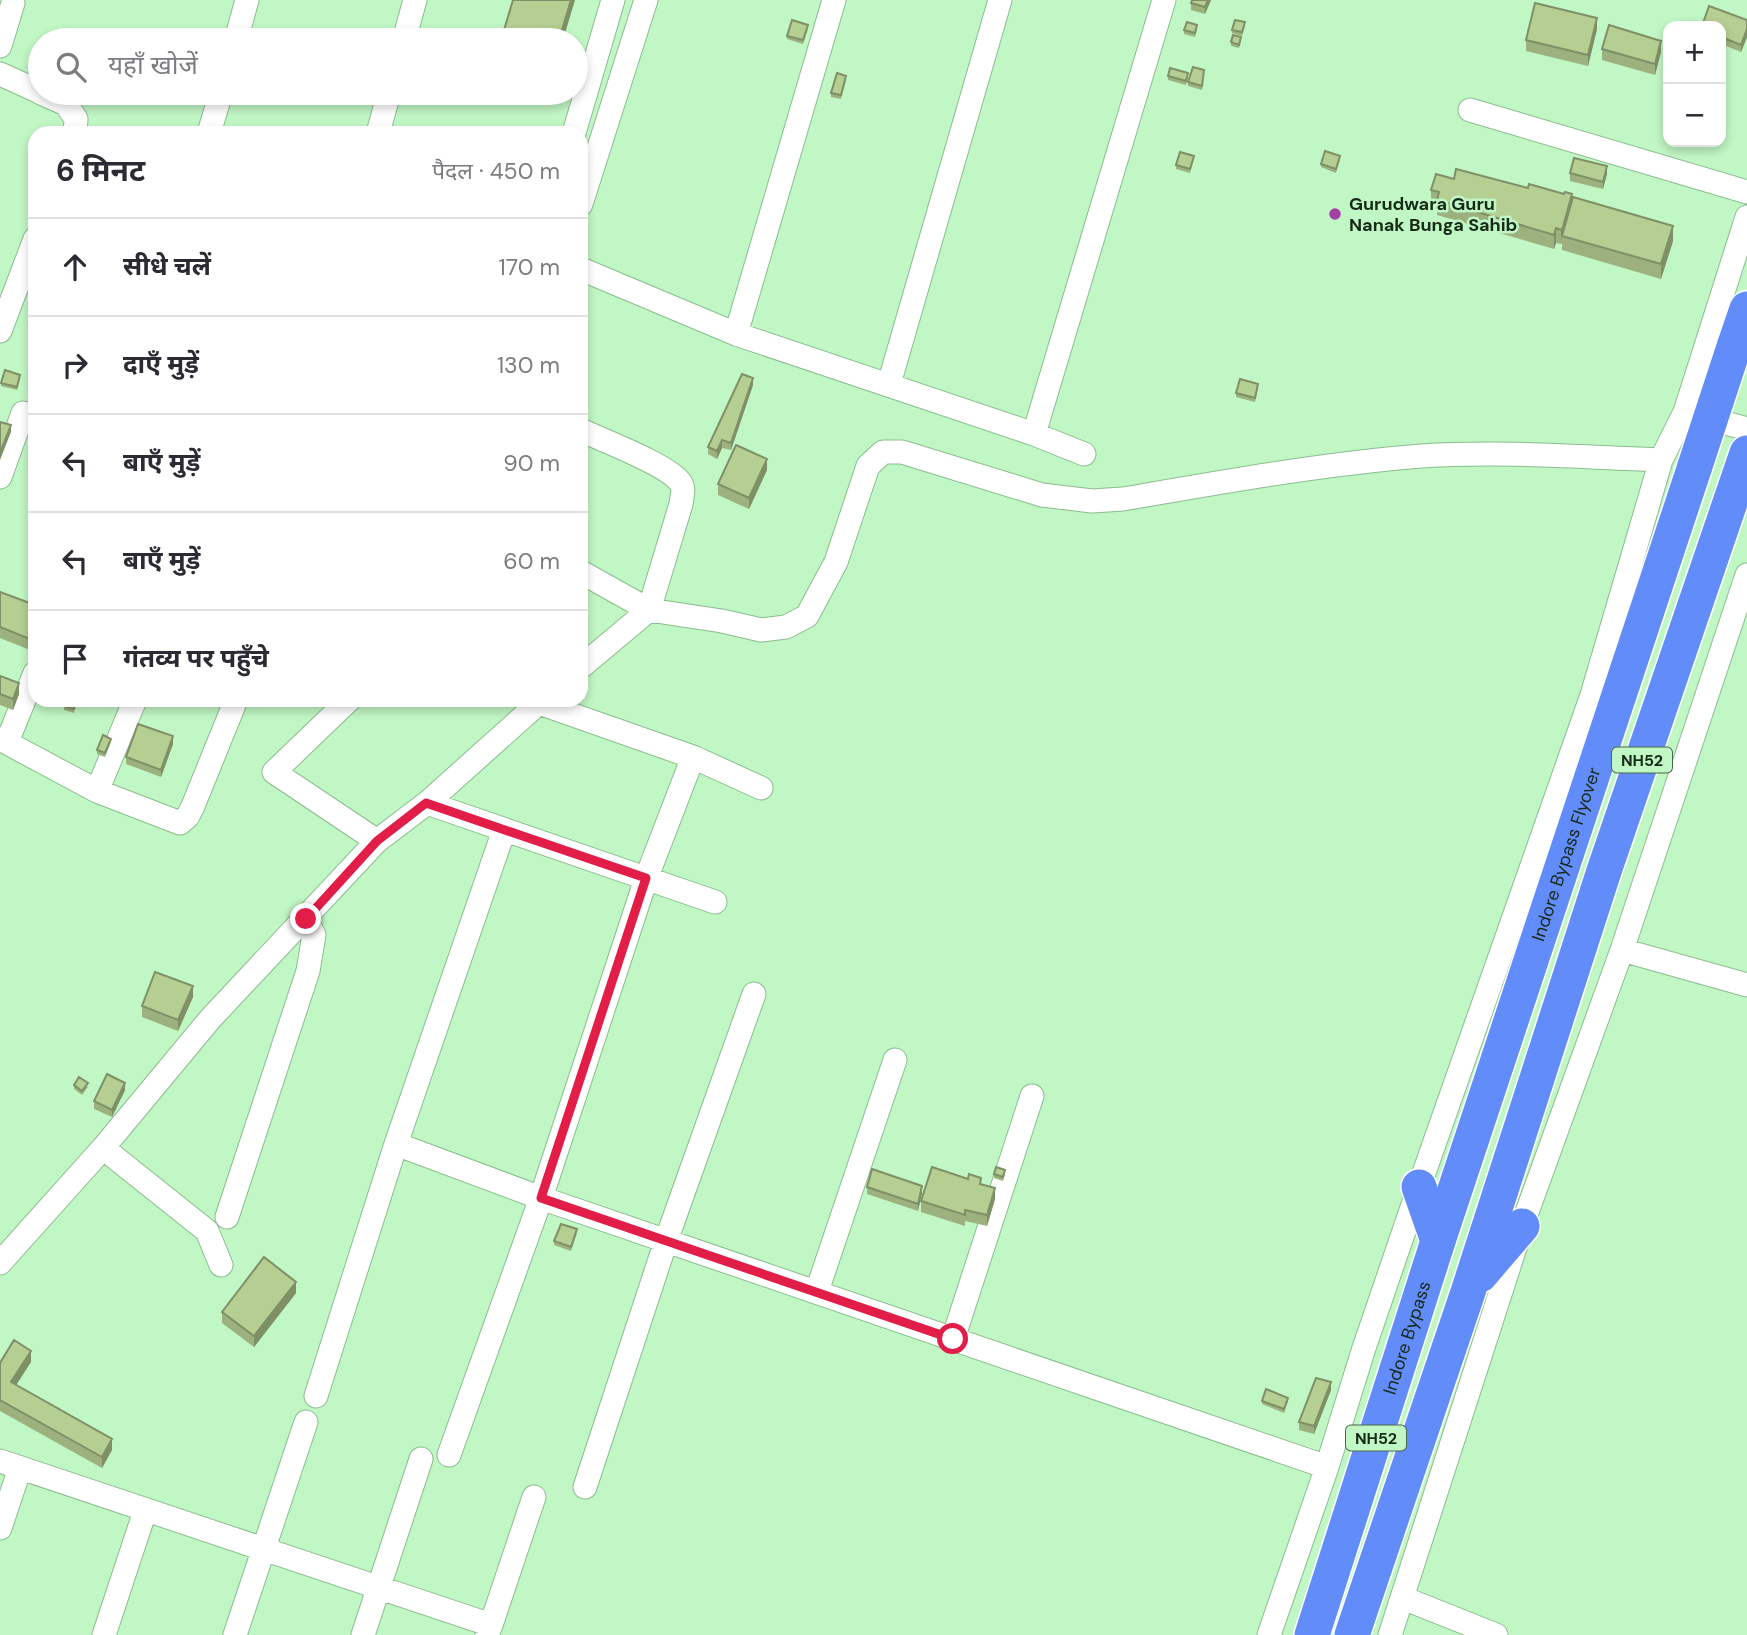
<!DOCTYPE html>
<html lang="hi">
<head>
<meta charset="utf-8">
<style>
  body { margin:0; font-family:"DM Sans","Noto Sans Devanagari",sans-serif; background:#f7f7f7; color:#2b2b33 }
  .controls { position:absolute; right:21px; top:21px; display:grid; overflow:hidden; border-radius:14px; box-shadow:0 4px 10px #0003 }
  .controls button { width:63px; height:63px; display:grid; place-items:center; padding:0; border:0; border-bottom:2px solid #e1e1e2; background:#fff; color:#2b2b33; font:35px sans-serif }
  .stop { position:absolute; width:21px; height:21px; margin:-16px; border:5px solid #e11d48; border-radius:50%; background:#fff }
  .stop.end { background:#e11d48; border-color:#fff; box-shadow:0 2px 7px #0008 }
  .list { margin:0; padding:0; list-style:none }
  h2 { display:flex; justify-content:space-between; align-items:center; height:91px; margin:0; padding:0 28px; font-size:30px }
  h2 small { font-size:23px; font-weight:400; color:#7c7c81 }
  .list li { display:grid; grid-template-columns:46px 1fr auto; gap:21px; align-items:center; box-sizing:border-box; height:98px; padding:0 28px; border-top:2px solid #e1e1e2 }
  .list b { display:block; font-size:26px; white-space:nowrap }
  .list em { font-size:23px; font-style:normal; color:#7c7c81 }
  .icon { flex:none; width:38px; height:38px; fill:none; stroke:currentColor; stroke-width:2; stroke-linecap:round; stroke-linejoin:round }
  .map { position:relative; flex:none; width:1747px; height:1635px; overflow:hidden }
  .search { position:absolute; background:#fff; box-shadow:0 4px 10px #0003; left:28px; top:28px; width:560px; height:77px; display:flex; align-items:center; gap:18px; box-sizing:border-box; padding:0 24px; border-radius:38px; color:#7c7c81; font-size:26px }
  .panel { position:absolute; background:#fff; box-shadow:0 4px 10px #0003; left:28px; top:126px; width:560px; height:581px; border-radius:21px }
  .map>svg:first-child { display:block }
</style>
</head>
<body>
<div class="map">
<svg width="1747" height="1635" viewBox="0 0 1747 1635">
  <rect width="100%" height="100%" fill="#c1f6c5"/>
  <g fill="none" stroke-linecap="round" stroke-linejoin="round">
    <defs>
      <path id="minor" d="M236 40 247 0
        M404 40 415 0
        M0 46 13 3
        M0 74 40 92
        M41 93 66 104 76 119 75 133
        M1470 110 1747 192
        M209 133 221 93
        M378 133 389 93
        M574 133 613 0
        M581 204 646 0
        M581 269 736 334 1034 434 1084 454
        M0 331 35 239
        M736 334 834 0
        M889 384 1000 0
        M1700 416 1747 429
        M581 430C604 441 666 464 680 482 685 488 682 496 681 504L649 610 581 572
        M1034 434 1164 0
        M0 477 23 413
        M581 667 649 610 722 621 761 630 786 627 807 616 836 562 868 466 883 452H902L1042 495 1092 501 1123 499C1222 482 1321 464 1422 456 1502 451 1581 457 1661 460
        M349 700 274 772 377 841
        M539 703 693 757 761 788
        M0 739 97 791 180 823 188 816 193 806 236 700
        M7 742 35 673
        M97 791 135 700
        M427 803 715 902
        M1622 950 1747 985
        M396 1144 541 1198 1327 1467
        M103 1148 207 1231 221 1265
        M227 1217 308 971 314 935 306 919
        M0 1263 103 1148 211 1018 377 841 427 803 542 700
        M817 1291 895 1060
        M953 1339 1032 1096
        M316 1396 396 1144 504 830
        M449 1455 541 1198 646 879 693 757
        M0 1461 491 1625 487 1635
        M585 1487 666 1241 754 994
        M0 1528 20 1468
        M1403 1598 1496 1635
        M491 1625 534 1497
        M104 1635 145 1511
        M235 1635 306 1422
        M363 1635 421 1459
        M1269 1635 1327 1467 1364 1348 1419 1187 1592 695 1661 460 1685 412 1747 217
        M1390 1635 1522 1226 1622 950 1747 575"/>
      <g id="highway">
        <path d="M1734 347 1747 309"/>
        <path d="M1419 1187 1438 1241"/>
        <path d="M1480 1275 1522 1226"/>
        <path id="s1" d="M1312 1635 1438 1241 1695 466"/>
        <path d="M1352 1635 1469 1289 1604 871 1747 453"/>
      </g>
    </defs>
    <use href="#minor" stroke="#8abd8e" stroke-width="25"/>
    <use href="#highway" stroke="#fff" stroke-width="38"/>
    <use href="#minor" stroke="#fff" stroke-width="23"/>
    <use href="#highway" stroke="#638cfb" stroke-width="35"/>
    <defs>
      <path id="highway-bridge" d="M1695 466 1734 347"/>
    </defs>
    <use href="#highway-bridge" stroke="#fff" stroke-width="38" stroke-linecap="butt"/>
    <use href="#highway-bridge" stroke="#638cfb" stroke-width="35"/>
  </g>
  <path fill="#9cb17e" d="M1211 0 1205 14 1191 10V3Z
    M1747 20V37L1741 52 1721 44V26Z
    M1245 26 1242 36 1232 33V30Z
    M808 29 803 44 787 39V36Z
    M1197 29 1195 37 1184 34V30Z
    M1597 29 1588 66 1526 51V40Z
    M1241 41 1239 48 1231 46V42Z
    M1602 49 1661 52 1655 75 1602 60Z
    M1204 70 1202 90 1188 86V82Z
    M1168 76 1188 77 1186 85 1168 80Z
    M846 80 841 99 831 97V93Z
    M1194 159 1190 173 1176 169V165Z
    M1340 159 1336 173 1321 167V164Z
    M1570 173 1607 174 1603 189 1570 181Z
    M1454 179 1572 200 1673 241 1661 279 1562 250V243L1561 244 1556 243 1554 249 1437 215V206L1431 204V190Z
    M20 378 17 390 1 386V383Z
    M753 385 731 450 722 448 717 459 708 454V447Z
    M1258 387 1255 402 1236 397V393Z
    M767 470 749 509 718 495V484Z
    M0 592 35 605V652L0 638Z
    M0 676 19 694 13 710 0 705Z
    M76 700 74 713 64 710V706Z
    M111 742 105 757 97 754V750Z
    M173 744 161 777 126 764V757Z
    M193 997 178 1031 142 1017V1006Z
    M74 1085 88 1087 82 1095 74 1089Z
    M125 1090 112 1117 94 1109V1101Z
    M994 1174H1005L1003 1181 994 1178Z
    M968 1179 981 1184 995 1199 987 1226 965 1221V1226L921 1212V1201Z
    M867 1187 922 1193 918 1211 867 1194Z
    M577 1233 571 1251 554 1245V1241Z
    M296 1293 254 1347 222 1323V1312Z
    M31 1362 16 1385 112 1450 102 1468 0 1411V1363Z
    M1331 1390 1314 1434 1299 1430V1422Z
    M1262 1401H1288L1284 1413 1262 1404Z"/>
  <path fill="#7f9066" d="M571 0H575L563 40H559Z
    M1208 0H1211L1205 14V7Z
    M1597 18V29L1588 66V55Z
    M1747 29V37L1741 52V45Z
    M1661 41V52L1655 75V64Z
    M1607 166V174L1603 189V182Z
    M1572 194V208L1562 236 1561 244V230Z
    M1673 226V241L1661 279V264Z
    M1556 228V243L1554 249V235Z
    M753 378V385L731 450V443Z
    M11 425V432L0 460V453Z
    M722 440V448L717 459V451Z
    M767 459V470L749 509V498Z
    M19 683V694L13 710V699Z
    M173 736V744L161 777V770Z
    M193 986V997L178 1031V1020Z
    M125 1083V1090L112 1117V1110Z
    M922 1186V1193L918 1211V1204Z
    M995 1188V1199L987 1226V1215Z
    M296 1282V1293L254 1347V1336Z
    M31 1351V1362L11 1393V1382Z
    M1331 1382V1390L1314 1434V1426Z
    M112 1439V1450L102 1468V1457Z"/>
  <path fill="#b5ce92" stroke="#7f9066" stroke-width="2" d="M513 0H571L559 40H501Z
    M1192 0H1208L1205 7 1191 3Z
    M1535 3 1597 18 1588 55 1526 40Z
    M1709 6 1747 20V29L1741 45 1721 37V26H1702Z
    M792 20 808 25 803 40 787 36Z
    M1235 20 1245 22 1242 32 1232 30Z
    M1187 22 1197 25 1195 33 1184 30Z
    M1609 25 1661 41 1655 64 1602 49Z
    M1233 35 1241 37 1239 45 1231 42Z
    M1193 67 1204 70 1202 86 1188 82Z
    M1170 68 1188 73 1186 81 1168 76Z
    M837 73 846 76 841 95 831 93Z
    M1325 151 1340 156 1336 169 1321 164Z
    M1180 152 1194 156 1190 169 1176 165Z
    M1574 158 1607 166 1603 182 1570 173Z
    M1456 169 1528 188 1529 184 1564 194 1565 192 1572 194 1563 227 1561 230 1556 228 1554 235 1437 200 1439 192 1431 190 1436 174 1454 179Z
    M1573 197 1673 226 1661 264 1562 236Z
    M5 370 20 375 17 387 1 383Z
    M742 374 753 378 731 443 722 440 717 451 708 447Z
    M1240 379 1258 384 1255 398 1236 393Z
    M0 422 11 425 0 453Z
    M736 445 767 459 749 498 718 484Z
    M0 592 35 605V641L0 627Z
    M0 676 19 683 13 699 0 694Z
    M65 700H76L74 709 64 706Z
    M138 724 173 736 161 770 126 757Z
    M103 735 111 739 105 753 97 750Z
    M155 972 193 986 178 1020 142 1006Z
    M107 1074 125 1083 112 1110 94 1101Z
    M79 1077 88 1083 82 1091 74 1085Z
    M932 1167 968 1179 969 1174 981 1178 980 1184 995 1188 987 1215 965 1210V1215L921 1201Z
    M996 1167 1005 1170 1003 1177 994 1174Z
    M872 1169 922 1186 918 1204 867 1187Z
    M561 1224 577 1229 571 1247 554 1241Z
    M264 1257 296 1282 254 1336 222 1312Z
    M14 1340 31 1351 11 1382 112 1439 102 1457 0 1400V1363Z
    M1316 1378 1331 1382 1314 1426 1299 1422Z
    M1266 1389 1288 1398 1284 1409 1262 1401Z"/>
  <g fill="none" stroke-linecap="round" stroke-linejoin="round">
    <path stroke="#e11d48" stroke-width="9" d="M306 919 377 841 426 803 646 878 541 1198 953 1339"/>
  </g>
  <circle fill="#a33fa5" stroke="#c1f6c5" stroke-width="2.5" cx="1335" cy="214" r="7"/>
  <g text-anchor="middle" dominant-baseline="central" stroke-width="5" stroke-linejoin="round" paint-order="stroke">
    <g fill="#c1f6c5" stroke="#49674c" stroke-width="2">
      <rect x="1612" y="747.5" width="60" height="25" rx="5"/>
      <rect x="1346" y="1425.5" width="60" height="25" rx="5"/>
    </g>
    <g font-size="16" font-weight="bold" fill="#162a18">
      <text x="1642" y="760">NH52</text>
      <text x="1376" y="1438">NH52</text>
    </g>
    <g font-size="18" font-weight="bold" fill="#162a18" stroke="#c1f6c5" text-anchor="start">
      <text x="1349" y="204">Gurudwara Guru<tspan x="1349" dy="21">Nanak Bunga Sahib</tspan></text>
    </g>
    <g font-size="18" fill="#162a18" stroke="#c1f6c5">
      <text stroke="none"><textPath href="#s1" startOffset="821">Indore Bypass Flyover</textPath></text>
      <text stroke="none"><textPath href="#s1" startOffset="312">Indore Bypass</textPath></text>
    </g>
  </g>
</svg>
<div class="controls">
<button>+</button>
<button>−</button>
</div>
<div class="stop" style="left:953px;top:1339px"></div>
<div class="stop end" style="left:306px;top:919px"></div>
<div class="search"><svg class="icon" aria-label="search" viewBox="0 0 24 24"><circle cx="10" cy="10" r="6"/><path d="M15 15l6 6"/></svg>यहाँ खोजें</div>
<section class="panel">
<h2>6 मिनट<small>पैदल · 450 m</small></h2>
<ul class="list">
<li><svg class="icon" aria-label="ahead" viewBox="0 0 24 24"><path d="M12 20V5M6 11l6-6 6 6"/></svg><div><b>सीधे चलें</b></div><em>170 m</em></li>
<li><svg class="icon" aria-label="right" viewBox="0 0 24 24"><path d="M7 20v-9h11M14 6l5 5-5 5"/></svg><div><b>दाएँ मुड़ें</b></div><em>130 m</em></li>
<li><svg class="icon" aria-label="left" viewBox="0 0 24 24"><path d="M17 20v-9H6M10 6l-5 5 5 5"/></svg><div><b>बाएँ मुड़ें</b></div><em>90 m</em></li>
<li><svg class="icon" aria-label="left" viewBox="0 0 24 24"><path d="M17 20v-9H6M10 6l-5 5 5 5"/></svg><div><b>बाएँ मुड़ें</b></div><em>60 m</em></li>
<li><svg class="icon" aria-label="arrive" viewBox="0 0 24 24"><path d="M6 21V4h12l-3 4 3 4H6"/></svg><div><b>गंतव्य पर पहुँचे</b></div></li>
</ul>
</section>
</div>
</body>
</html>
